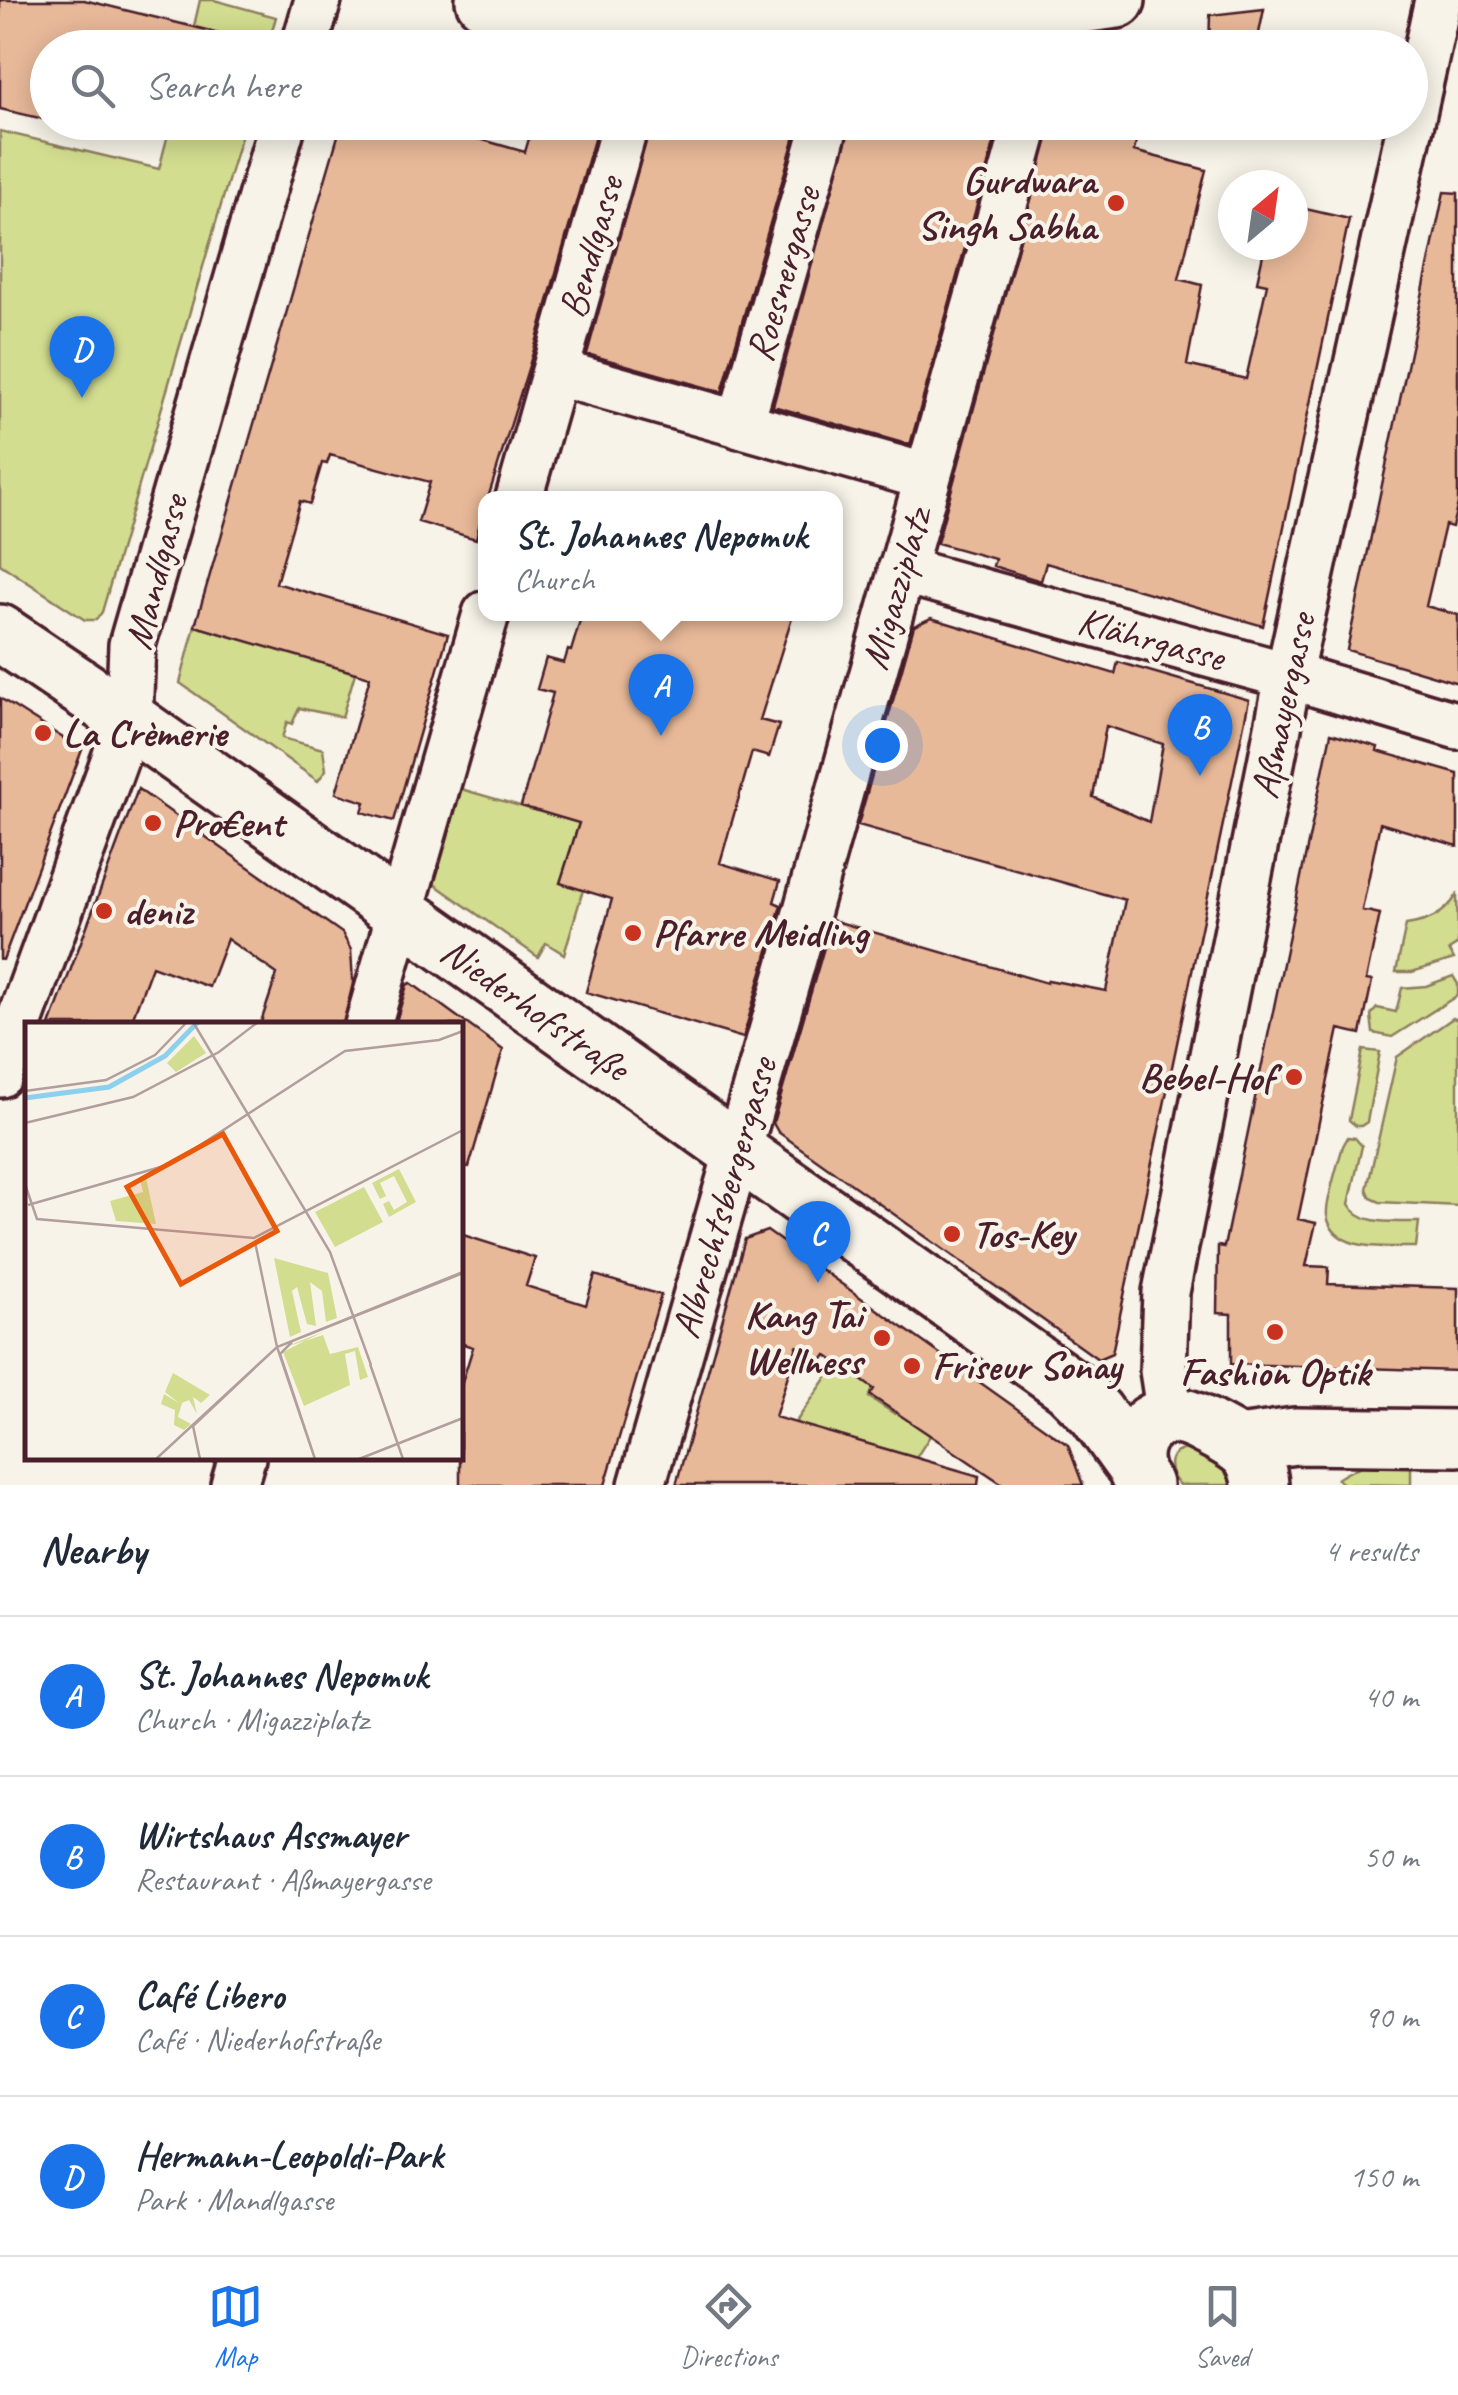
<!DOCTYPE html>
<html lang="en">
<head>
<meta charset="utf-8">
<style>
  body { margin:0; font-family:Caveat,sans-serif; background:#f6f6f7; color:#1f2937 }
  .compass { position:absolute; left:1218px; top:170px; width:90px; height:90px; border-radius:50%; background:#fff; box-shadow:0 5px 25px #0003; rotate:29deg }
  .you { position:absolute; left:882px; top:745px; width:35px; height:35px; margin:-25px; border:8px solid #fff; border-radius:50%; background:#1a73e8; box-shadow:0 0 0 15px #1a73e833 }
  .badge { display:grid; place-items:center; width:65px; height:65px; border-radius:50%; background:#1a73e8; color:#fff; font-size:32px; font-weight:700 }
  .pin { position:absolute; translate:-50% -82px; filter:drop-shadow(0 2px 5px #0008) }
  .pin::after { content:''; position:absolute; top:52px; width:35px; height:30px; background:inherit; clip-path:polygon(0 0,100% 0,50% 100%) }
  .popup { position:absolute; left:478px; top:491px; width:365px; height:130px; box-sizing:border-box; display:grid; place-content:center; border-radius:20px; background:#fff; filter:drop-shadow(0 2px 8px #0005); font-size:32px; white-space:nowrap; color:#747a83 }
  .popup b { font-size:38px; color:#1f2937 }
  .popup::after { content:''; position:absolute; left:50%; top:100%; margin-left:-20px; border:20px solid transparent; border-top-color:#fff }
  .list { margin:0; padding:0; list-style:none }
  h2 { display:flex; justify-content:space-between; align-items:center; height:130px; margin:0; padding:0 40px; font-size:42px }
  h2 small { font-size:32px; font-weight:400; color:#747a83 }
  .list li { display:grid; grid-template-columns:65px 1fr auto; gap:30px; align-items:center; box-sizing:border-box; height:160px; padding:0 40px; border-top:2px solid #e0e1e3 }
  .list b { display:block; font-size:38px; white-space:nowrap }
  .list p { margin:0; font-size:32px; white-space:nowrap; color:#747a83 }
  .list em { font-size:32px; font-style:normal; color:#747a83 }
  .icon { flex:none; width:55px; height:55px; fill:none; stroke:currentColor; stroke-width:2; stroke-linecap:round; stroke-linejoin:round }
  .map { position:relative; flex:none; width:1458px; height:1485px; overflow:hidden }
  .search { position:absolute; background:#fff; box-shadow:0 5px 25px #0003; left:30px; right:30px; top:30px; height:110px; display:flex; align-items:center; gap:25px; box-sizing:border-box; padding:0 35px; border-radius:55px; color:#747a83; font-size:38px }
  .sheet { height:770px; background:#fff }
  nav { display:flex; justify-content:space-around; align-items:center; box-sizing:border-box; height:140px; border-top:2px solid #e0e1e3; background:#fff; font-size:28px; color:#747a83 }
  nav a { display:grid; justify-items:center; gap:5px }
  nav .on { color:#1a73e8 }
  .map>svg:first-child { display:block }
</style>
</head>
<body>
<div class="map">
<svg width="1458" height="1485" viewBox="0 0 1458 1485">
  <rect width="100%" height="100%" fill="#f7f3e8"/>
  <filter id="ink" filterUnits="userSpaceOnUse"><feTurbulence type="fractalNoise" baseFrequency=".01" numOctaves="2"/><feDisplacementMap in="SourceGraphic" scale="20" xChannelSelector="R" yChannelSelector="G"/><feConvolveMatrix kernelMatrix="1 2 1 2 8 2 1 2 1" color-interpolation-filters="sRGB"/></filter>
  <g filter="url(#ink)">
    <path fill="#d2dd90" stroke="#8e7e5e" stroke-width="2.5" d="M200 0H214L276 17 267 47 189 48Z
      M171 123H245L102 612 96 620H85L0 564V131L159 169Z
      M195 626 355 673 342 717 299 708 292 724 287 722 282 738 323 749 326 770 318 781 180 683Z
      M461 789 579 823 561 883 583 890 564 954 546 943 538 957 434 884Z
      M1457 895 1458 944 1449 950 1454 959 1412 972H1396L1406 925C1428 922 1444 915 1457 895Z
      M1453 976 1458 984V995L1392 1037 1373 1033 1371 1015 1377 1008 1396 1012 1402 988 1426 986Z
      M1453 1018 1458 1020V1206L1380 1202 1371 1198 1367 1189 1397 1057Z
      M1363 1050 1380 1052 1367 1122 1361 1126H1356L1349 1120Z
      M1348 1137 1355 1138 1362 1146 1349 1204C1361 1227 1397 1221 1419 1222L1416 1247C1389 1246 1333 1254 1327 1215 1325 1204 1339 1160 1343 1146Z
      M837 1363 874 1389 869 1397 895 1414 899 1409 933 1431 916 1458 795 1423Z
      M1187 1449C1206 1456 1228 1465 1233 1485H1179C1167 1470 1165 1453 1187 1449Z
      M1411 1455V1485L1344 1484 1337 1479C1363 1462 1381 1459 1411 1455Z"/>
    <path fill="#e8b999" stroke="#4a1f2b" stroke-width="2.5" fill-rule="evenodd" d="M0 0H84L231 36 230 48H48V120L0 109Z
      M1264 9 1256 48H1209L1210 15Z
      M342 122H420L525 152 534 122H599L536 343 488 498H486L476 539 418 522 430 482 330 455 327 464 322 463 310 504 300 501 276 583 448 634 394 821 362 812 365 802 336 793 370 677 195 626Z
      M651 122H799L722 392 587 354Z
      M851 122H1000L910 445 773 406Z
      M1052 122H1141L1134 151 1206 170 1179 279 1202 285 1187 365 1246 379 1267 284 1257 282 1265 245H1293V206L1349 219 1263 626 1046 563 1041 581 993 566 995 559 937 543Z
      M1444 192 1458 193V503L1452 527 1445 525 1426 606 1458 615V683L1347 650Z
      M582 614H793L760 720 779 725 769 757 752 752 720 863 780 881 774 902 781 905 743 1038 586 992 612 899 560 883 579 823 521 806 553 693 537 689 546 658 564 663 568 650 571 651Z
      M931 618 1115 674 1118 662 1249 700 1112 1353 1098 1359 778 1132 773 1123 832 920 1047 983 1048 980 1106 991 1125 900 858 825 914 626ZM1106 726 1163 744 1149 822 1093 797Z
      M0 698 82 750 3 960 0 959Z
      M1331 733 1378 747 1377 751 1458 774V846L1380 823 1362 910 1380 914 1366 980 1372 981 1361 1034 1339 1029 1298 1219 1316 1223 1306 1266 1329 1267 1328 1284 1458 1288V1371L1231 1364V1314L1217 1313 1218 1246 1224 1247Z
      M138 789 342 933 351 950 353 983 343 1025H260L277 974 227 939 209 987 152 966 130 1025H50Z
      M411 983 503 1050 469 1167 460 1166V1025H395L407 985Z
      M767 1231 1068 1445 1083 1485H1004L870 1395 874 1389 826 1355 821 1362 797 1346 775 1417 979 1476 978 1485H676L745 1239Z
      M460 1234 535 1258 526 1286 586 1305 595 1275 661 1295 605 1485H460V1389L473 1347 460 1343Z"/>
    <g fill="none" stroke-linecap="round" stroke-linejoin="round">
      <defs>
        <path id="street" d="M304 48 318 0
          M555 372 927 477
          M740 425 826 122
          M519 498 626 122
          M901 570 1318 684 1458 726
          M368 1025 486 614
          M0 1074 129 720 132 645 283 122
          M1170 1416 1163 1370 1166 1292 1288 677 1438 0
          M234 1485 242 1458
          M642 1485 807 910 1027 122"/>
        <path id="secondary" d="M484 0 510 6 654 22 856 20 1007 15 1117 0
          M0 633 129 720 1069 1386 1096 1413 1134 1466
          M1239 1444 1295 1436 1458 1438
          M1144 1485C1123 1458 1137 1416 1174 1416 1188 1416 1199 1423 1211 1429 1237 1443 1258 1452 1260 1485"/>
      </defs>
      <use href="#street" stroke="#4a1f2b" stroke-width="52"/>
      <use href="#secondary" stroke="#4a1f2b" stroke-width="62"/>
      <use href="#street" stroke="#f7f3e8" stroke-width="45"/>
      <use href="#secondary" stroke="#f7f3e8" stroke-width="55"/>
    </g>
  </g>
  <g fill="#c8321e" stroke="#f7f3e8" stroke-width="4">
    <circle cx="1116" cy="203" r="10"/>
    <circle cx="43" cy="733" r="10"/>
    <circle cx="153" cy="823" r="10"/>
    <circle cx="104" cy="911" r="10"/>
    <circle cx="633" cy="933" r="10"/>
    <circle cx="1294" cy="1077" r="10"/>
    <circle cx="952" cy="1234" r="10"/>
    <circle cx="1275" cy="1332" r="10"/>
    <circle cx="882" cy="1338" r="10"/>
    <circle cx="912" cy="1366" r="10"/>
  </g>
  <g text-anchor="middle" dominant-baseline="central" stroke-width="8" stroke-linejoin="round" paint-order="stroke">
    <g font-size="40" font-weight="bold" fill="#4a1f2b" stroke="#f7f3e8" text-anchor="start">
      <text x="1096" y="180" text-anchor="end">Gurdwara<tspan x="1096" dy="46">Singh Sabha</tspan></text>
      <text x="63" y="733">La Crèmerie</text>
      <text x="173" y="823">Pro€ent</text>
      <text x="124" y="911">deniz</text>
      <text x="653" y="933">Pfarre Meidling</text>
      <text x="1274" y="1077" text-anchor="end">Bebel-Hof</text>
      <text x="972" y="1234">Tos-Key</text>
      <text x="862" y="1315" text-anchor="end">Kang Tai<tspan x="862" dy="46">Wellness</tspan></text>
      <text x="932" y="1366">Friseur Sonay</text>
      <text x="1275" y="1372" text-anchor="middle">Fashion Optik</text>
    </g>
    <g font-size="40" fill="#4a1f2b" stroke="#f7f3e8">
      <text transform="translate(591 247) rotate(-74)">Bendlgasse</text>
      <text transform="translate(783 274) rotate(-74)">Roesnergasse</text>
      <text transform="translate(156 572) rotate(-76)">Mandlgasse</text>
      <text transform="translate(896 589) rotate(-74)">Migazziplatz</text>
      <text transform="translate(1151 639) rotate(15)">Klährgasse</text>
      <text transform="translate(1283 706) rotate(-78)">Aßmayergasse</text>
      <text transform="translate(535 1009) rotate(35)">Niederhofstraße</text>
      <text transform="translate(724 1198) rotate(-74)">Albrechtsbergergasse</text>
    </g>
  </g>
  <g transform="translate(25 1022)">
    <rect width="438" height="438" fill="#f7f3e8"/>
    <path d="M169 14 181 31 151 50 142 41ZM374 147 391 180 364 195 358 182 364 179 369 188 382 180 369 154 355 161 361 174 355 177 347 161ZM121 156 131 202 91 199 85 179 118 170 115 157ZM339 165 358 200 310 225 290 190ZM249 236 303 251 312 296 301 300 297 269 285 260 291 304 282 302 272 265 267 269 276 310 265 315ZM298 310 280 319 298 313 305 332 333 325 343 355 335 358 330 329 320 332 325 363 279 384 258 330 280 319 260 325ZM148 351 185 373 176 381 168 375 172 392 164 378 157 381 153 395 166 402 159 408 149 403 150 388 136 382 139 372 154 381 140 370Z" fill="#d2dd90"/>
    <path fill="none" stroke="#8cd0ee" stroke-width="5" d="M0 76 84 65 140 34 173 0"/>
    <path fill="none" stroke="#b29e9c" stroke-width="2.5" d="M168 0 305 230 346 343M0 69 81 58 130 33 162 0M0 101 108 75 194 30 233 0M0 162 12 197 229 216 438 108M3 183 146 142 320 29 414 18 438 9M230 220 252 325 290 437M267 320 255 332 290 437M345 342 378 437M131 437 252 325 438 251M175 437 168 404 252 325 438 250M334 437 438 396"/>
    <path fill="#e8590c" fill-opacity="0.15" stroke="#e8590c" stroke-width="5" d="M198 112 252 209 156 262 102 165Z"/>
    <rect width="438" height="438" fill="none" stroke="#4a1f2b" stroke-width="5"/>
  </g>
</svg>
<svg class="compass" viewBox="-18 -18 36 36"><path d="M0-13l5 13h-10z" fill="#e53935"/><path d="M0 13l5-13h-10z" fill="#747a83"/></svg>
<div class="you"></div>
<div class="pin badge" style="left:661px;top:736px">A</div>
<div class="popup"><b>St. Johannes Nepomuk</b>Church</div>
<div class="pin badge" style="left:1200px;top:776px">B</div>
<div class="pin badge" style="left:818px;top:1283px">C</div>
<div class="pin badge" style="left:82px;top:398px">D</div>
<div class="search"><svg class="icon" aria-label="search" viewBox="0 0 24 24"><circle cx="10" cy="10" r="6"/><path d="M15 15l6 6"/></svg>Search here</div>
</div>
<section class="sheet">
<h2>Nearby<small>4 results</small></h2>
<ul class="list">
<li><span class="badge">A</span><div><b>St. Johannes Nepomuk</b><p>Church · Migazziplatz</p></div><em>40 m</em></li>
<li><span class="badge">B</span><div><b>Wirtshaus Assmayer</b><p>Restaurant · Aßmayergasse</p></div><em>50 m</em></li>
<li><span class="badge">C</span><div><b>Café Libero</b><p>Café · Niederhofstraße</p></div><em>90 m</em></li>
<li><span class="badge">D</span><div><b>Hermann-Leopoldi-Park</b><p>Park · Mandlgasse</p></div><em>150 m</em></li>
</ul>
</section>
<nav>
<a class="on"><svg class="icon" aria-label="map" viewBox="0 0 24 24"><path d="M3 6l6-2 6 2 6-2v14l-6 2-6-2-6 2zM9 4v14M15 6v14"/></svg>Map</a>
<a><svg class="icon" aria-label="directions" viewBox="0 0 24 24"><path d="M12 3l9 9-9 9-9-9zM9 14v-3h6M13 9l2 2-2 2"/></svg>Directions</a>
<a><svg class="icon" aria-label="saved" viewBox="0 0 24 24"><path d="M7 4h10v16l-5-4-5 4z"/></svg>Saved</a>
</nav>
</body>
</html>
